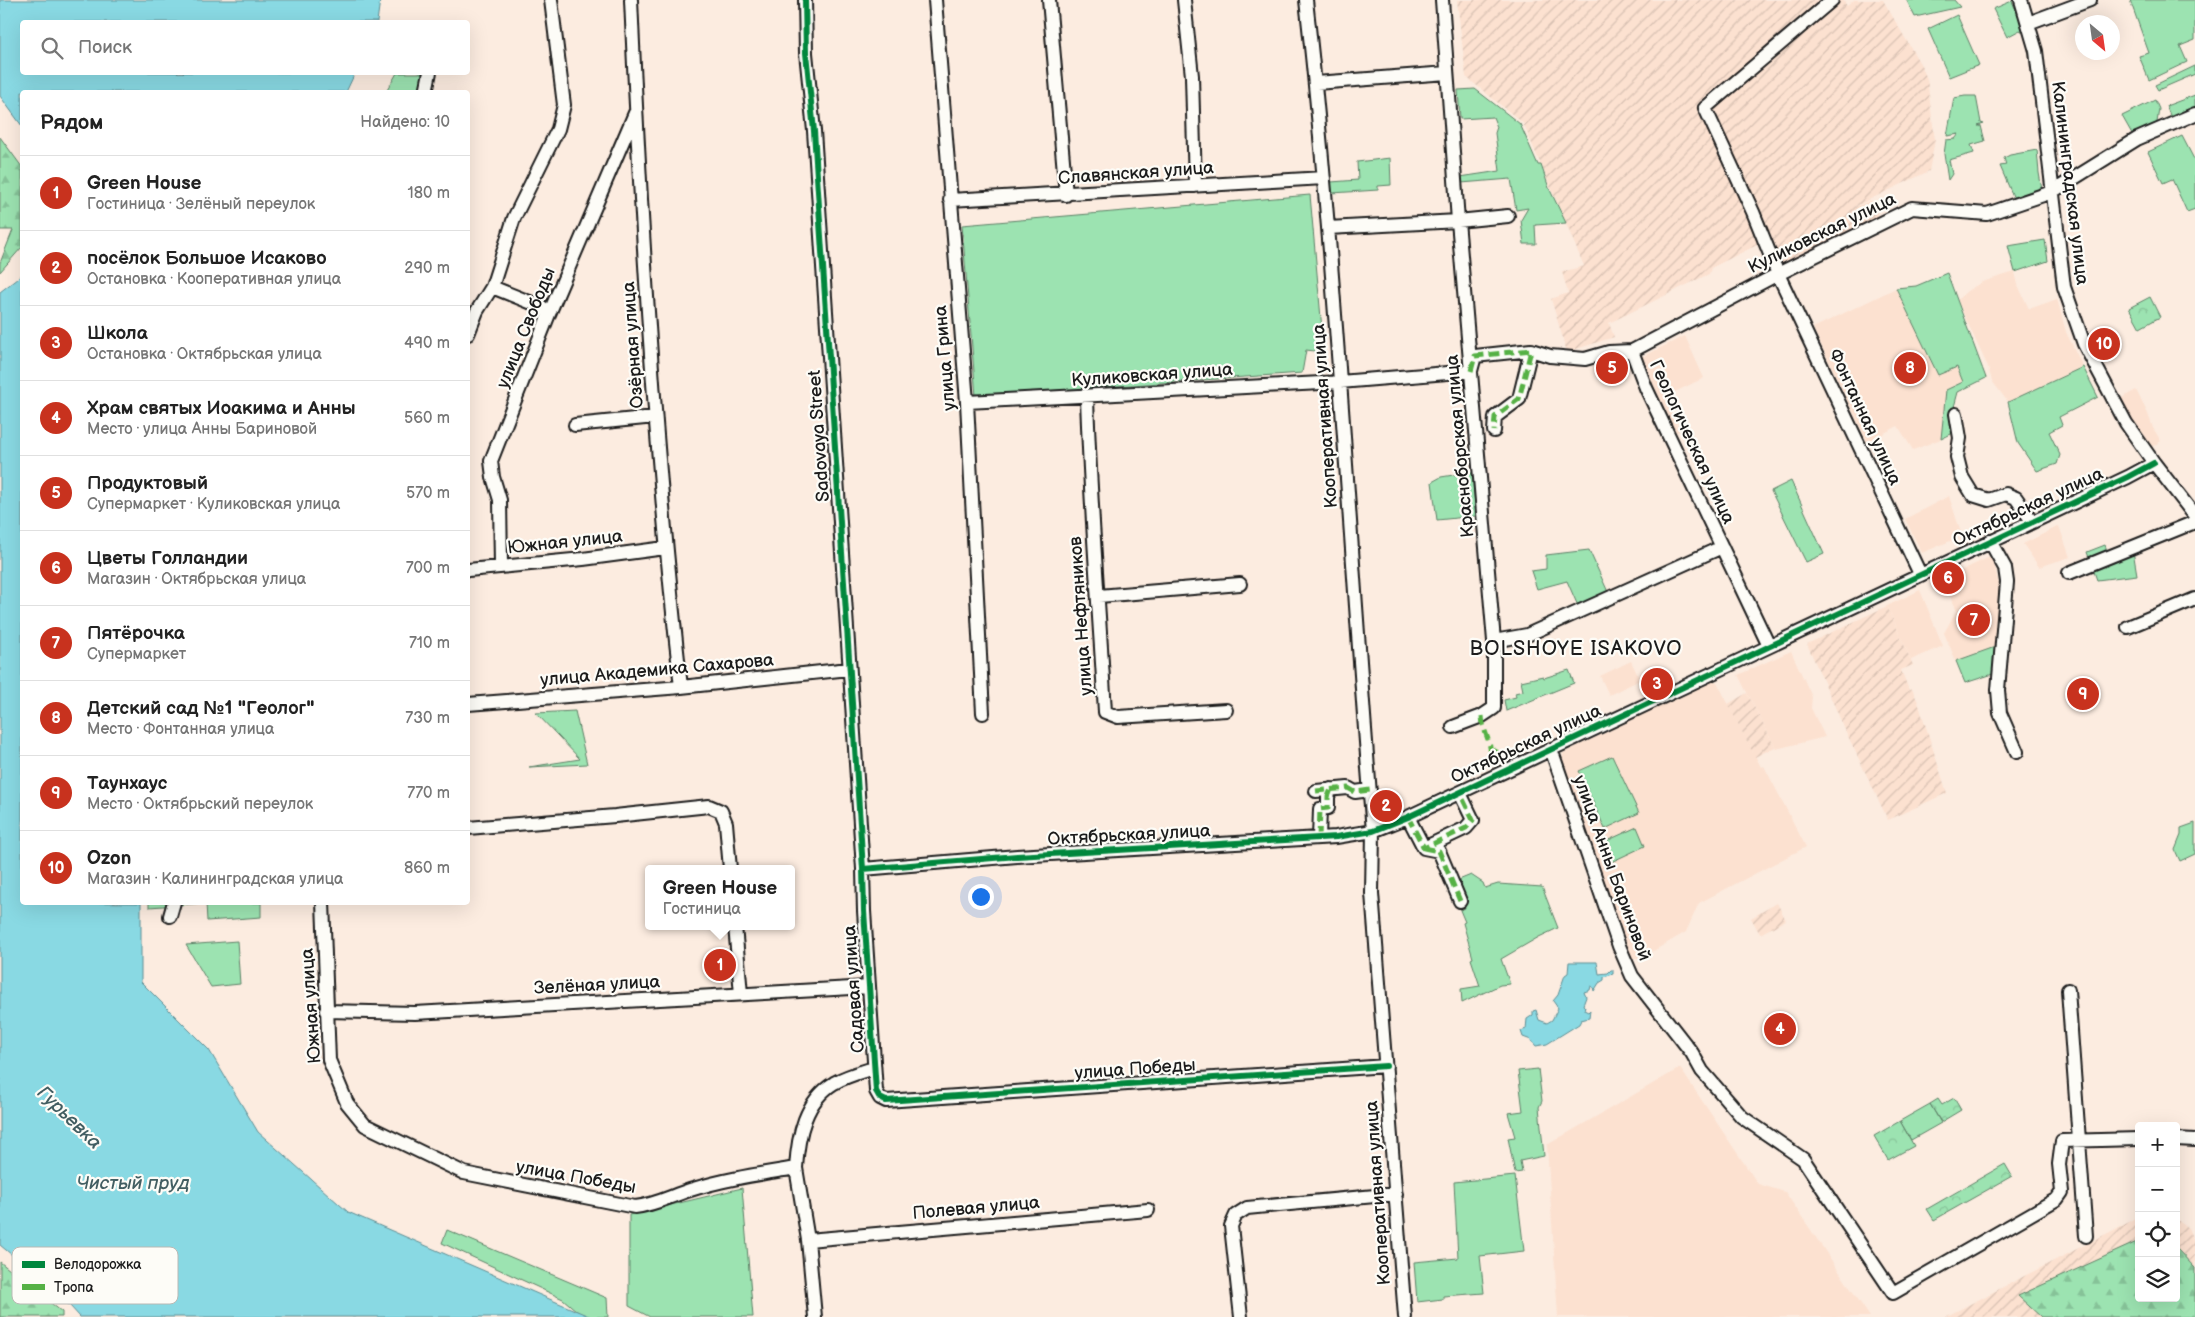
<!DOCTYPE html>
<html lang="ru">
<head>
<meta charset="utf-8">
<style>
  body { margin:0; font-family:"Balsamiq Sans",sans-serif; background:#f6f6f6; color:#222 }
  .controls { position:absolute; right:15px; bottom:15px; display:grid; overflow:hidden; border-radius:5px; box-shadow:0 5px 20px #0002 }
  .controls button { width:45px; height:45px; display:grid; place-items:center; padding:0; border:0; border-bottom:1px solid #e0e0e0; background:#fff; color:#222; font:25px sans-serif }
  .compass { position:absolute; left:2075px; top:15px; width:45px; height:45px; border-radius:50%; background:#fff; box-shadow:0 5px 20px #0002; rotate:151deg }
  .you { position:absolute; left:980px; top:896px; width:18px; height:18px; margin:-12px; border:4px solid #fff; border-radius:50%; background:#1a73e8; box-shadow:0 0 0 8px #1a73e833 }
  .badge { display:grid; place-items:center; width:32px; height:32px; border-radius:50%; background:#c8321e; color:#fff; font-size:16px; font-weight:700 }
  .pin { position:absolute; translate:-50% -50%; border:2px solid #fff; box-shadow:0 1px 5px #0006 }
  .popup { position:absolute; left:645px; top:865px; width:150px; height:65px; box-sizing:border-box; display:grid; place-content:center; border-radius:5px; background:#fff; filter:drop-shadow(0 1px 4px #0005); font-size:16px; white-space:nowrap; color:#767676 }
  .popup b { font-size:19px; color:#222 }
  .popup::after { content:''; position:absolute; left:50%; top:100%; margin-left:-10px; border:10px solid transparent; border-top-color:#fff }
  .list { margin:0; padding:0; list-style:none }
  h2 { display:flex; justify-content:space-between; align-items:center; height:65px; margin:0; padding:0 20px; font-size:21px }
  h2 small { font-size:16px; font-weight:400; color:#767676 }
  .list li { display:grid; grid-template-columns:32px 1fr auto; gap:15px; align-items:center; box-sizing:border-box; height:75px; padding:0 20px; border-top:1px solid #e0e0e0 }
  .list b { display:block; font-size:19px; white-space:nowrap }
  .list p { margin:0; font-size:16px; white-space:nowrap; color:#767676 }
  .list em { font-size:16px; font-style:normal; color:#767676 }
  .icon { flex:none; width:28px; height:28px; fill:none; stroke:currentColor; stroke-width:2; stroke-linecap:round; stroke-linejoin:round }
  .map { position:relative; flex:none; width:2195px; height:1317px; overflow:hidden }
  .search { position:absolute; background:#fff; box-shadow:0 5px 20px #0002; left:20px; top:20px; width:450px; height:55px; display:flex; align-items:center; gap:12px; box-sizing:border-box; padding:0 18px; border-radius:5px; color:#767676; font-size:19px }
  .panel { position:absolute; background:#fff; box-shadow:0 5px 20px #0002; left:20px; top:90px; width:450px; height:815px; border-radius:5px }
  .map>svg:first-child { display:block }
</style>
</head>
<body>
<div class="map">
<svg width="2195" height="1317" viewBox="0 0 2195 1317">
  <defs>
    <pattern id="industrial-furrows" width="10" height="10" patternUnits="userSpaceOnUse" patternTransform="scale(1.25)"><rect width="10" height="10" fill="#fce1d0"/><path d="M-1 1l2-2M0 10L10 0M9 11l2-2" fill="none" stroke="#d7c0b2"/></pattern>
    <pattern id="forest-firs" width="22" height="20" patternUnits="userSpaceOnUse" patternTransform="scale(1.25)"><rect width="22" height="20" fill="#9ce3b1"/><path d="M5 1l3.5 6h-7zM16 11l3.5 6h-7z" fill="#86c298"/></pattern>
    <pattern id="park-crowns" width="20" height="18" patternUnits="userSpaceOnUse" patternTransform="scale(1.25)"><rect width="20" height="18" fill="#9ce3b1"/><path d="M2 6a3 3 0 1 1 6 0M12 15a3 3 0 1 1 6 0" fill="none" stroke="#86c298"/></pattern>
  </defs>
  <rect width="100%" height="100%" fill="#fcece0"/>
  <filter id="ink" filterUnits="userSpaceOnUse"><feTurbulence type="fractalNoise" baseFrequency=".02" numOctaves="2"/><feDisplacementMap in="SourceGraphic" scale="10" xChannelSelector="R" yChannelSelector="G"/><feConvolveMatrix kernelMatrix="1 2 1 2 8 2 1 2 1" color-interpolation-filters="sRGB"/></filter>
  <g filter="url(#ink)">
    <path fill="#fce1d0" d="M2015 272 2018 285 2029 309 2057 299 2066 332 2083 367 2008 402 1992 381 1988 367 1957 300 1967 291 1982 282Z
      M1896 288 1938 374 1957 367 1964 382 1946 390 1941 439 1913 450 1898 426 1867 442 1813 328Z
      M1685 336 1704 378 1664 397 1679 431 1670 435 1635 360Z
      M1623 356 1629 368 1604 378 1597 363 1609 359 1613 361Z
      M2136 390 2148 414 2153 428 2161 441 2152 447 2143 433 2132 422 2118 400Z
      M1949 496 1962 536 1922 553 1905 519Z
      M2059 526 2070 557 2039 567 2023 544Z
      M1992 556 2000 588 1995 647 1956 661 1944 633 1956 611 1943 579Z
      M1920 590 1943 646 1911 660 1887 606Z
      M1791 651 1812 697 1811 708 1825 737 1776 749 1738 675Z
      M1631 661 1640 680 1609 695 1600 676Z
      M1713 681 1717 682 1761 767 1764 766 1806 847 1699 903 1686 932 1643 957 1629 959 1562 762 1563 753Z
      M1680 1068 1758 1184 1785 1192 1870 1317H1558L1547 1145Z"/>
    <path fill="url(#industrial-furrows)" d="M1457 0H1843L1847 6 1854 0H1883L1922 67 1927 79 1935 140 1929 171 1854 207 1871 201 1882 222 1783 269 1769 239 1711 268 1709 274 1609 323 1614 337 1567 352 1551 299 1568 293 1562 272 1584 266 1523 123 1466 77Z
      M1887 606 1913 665 1901 670 1909 690 1912 689 1918 702 1947 793 1888 820 1846 732 1807 644Z
      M1747 693 1775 747 1755 757 1728 704Z
      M1777 903 1786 920 1760 934 1751 918Z
      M2139 1217V1298H2176V1219L2188 1228 2195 1244V1317H1945Z"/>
    <path fill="#9ce3b1" stroke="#5c8066" d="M1909 0H1954L1960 7 1915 17 1907 1Z
      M2130 0H2195V40L2180 46 2187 62 2149 80 2139 56 2149 53Z
      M2012 1 2026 34 2020 30 2007 37 1993 9Z
      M1957 15 1979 65 1949 77 1928 29Z
      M2195 66V74L2158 90 2155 85Z
      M397 73H423L420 92H386Z
      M1475 89 1520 124 1538 165H1541L1549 188 1566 223 1535 225 1536 244H1524L1521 220 1528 208 1516 210 1511 179 1461 183 1460 177 1500 171 1495 133 1497 127 1493 117 1460 119 1458 90Z
      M2195 95V113L2173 122 2166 106Z
      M1965 96H1976L1981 123 1984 124 1978 126H1981L1985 141 1971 145 1974 153 1949 160 1952 174 1948 180 1944 154 1946 140 1955 139 1959 134 1947 136 1954 98Z
      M2155 100 2159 109 2156 129 2135 139 2122 116Z
      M2182 136 2195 161V209L2187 212 2172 179 2163 183 2148 152Z
      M2037 150 2039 173 2042 190 2015 201 2000 166 2006 165 2004 158 2010 155Z
      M1390 158 1391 185 1378 186V190L1332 193 1331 182 1358 180 1357 162Z
      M1310 195 1324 352 1306 350 1302 373 976 396 962 225Z
      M2045 240 2048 261 2015 272 2008 246Z
      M1947 273 1986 378 1958 392 1954 407 1953 433 1941 439 1946 390 1963 382 1957 367 1938 375 1896 288 1916 286Z
      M2083 367 2098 397 2059 417 2062 425 2049 432 2060 455 2057 464 2037 471 2018 443 2008 402Z
      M1472 472 1476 516 1437 520 1432 482 1441 477Z
      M1791 481 1824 554 1806 562 1771 491Z
      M2105 545 2108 553 2133 551 2137 575 2097 580 2087 552Z
      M1589 550 1608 592 1578 606 1567 581 1537 589 1531 571 1546 569V555Z
      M1995 647 1993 674 1965 683 1956 661Z
      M1569 670 1574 683 1506 711 1504 700 1516 697 1515 693 1523 691 1521 681 1543 676 1544 678Z
      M575 711 587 764 529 767 580 759 536 713Z
      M1612 756 1639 813 1605 829 1579 771Z
      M2195 823V854L2180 861 2175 850 2181 835V828Z
      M1637 827 1645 846 1609 863 1600 844Z
      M1471 875 1483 883 1485 888 1498 884 1542 887 1558 928 1539 937 1501 959 1510 984 1500 985 1462 1003 1461 989 1480 986 1471 959 1473 958 1463 923 1465 922 1460 910 1465 908 1454 882Z
      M149 902 261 903V917L207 921 206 903 149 907Z
      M237 941 240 984 211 987 186 945Z
      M1538 1069 1542 1101 1539 1107 1544 1156 1520 1161 1522 1172 1515 1173 1508 1138 1515 1137 1508 1113 1523 1111 1518 1071Z
      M1930 1104 1941 1123 1911 1140 1900 1121Z
      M1515 1176 1524 1251 1480 1256 1484 1293 1443 1296V1299L1417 1302 1414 1262 1458 1258 1454 1182Z
      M742 1188 753 1317H650L629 1306V1215Z
      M447 1230 607 1298 608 1317H584L563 1299 442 1243Z"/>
    <path fill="url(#forest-firs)" stroke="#5c8066" d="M0 137 22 167V247L0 272V263L13 230H0Z
      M2139 1241V1298H2176V1248L2195 1268V1317H2041L2018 1296Z
      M0 1262 62 1312V1317H0Z"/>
    <path fill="url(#park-crowns)" stroke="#5c8066" d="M2150 297 2160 317 2140 328 2129 308Z
      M1954 1098 1961 1110 1941 1122 1930 1104 1938 1099 1942 1105Z
      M1900 1121 1914 1146 1888 1160 1874 1136Z
      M2005 1164 2012 1176 1934 1220 1927 1209Z"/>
    <path fill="#89d9e3" stroke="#5d8d93" d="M0 0H380L377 22H22V72L355 73 346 92H22V126L0 96Z
      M22 275V902L141 903V982L209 1050 258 1132 348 1212 591 1317H80L60 1295 0 1245V292Z
      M1569 962H1597L1599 974 1608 973 1611 970H1613V974L1604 977V980L1599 983 1594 991 1593 987 1591 986 1590 990 1584 992 1586 997 1583 1005 1585 1007 1584 1010 1588 1012 1590 1010 1589 1018 1581 1020 1579 1024 1547 1044 1536 1046 1531 1040 1523 1037 1521 1031 1526 1029 1527 1019 1533 1015V1011L1536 1010 1539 1020 1547 1023 1552 1020 1558 1008 1553 1001 1558 995 1565 975 1568 973Z"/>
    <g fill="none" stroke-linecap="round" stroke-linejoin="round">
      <defs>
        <path id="minor" d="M631 0C641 229 655 459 681 687
          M805 0 806 53 814 131 863 869 864 911 876 1091 880 1098 886 1101 1386 1066
          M935 0 967 402 983 713
          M1049 0 1066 195
          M1184 0 1192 76 1195 186
          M1306 0C1337 276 1350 554 1373 831L1372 893 1405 1317
          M1442 0 1458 221 1494 641V708L1482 716 1453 727
          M1832 0 1705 108 1753 212 1778 274 1920 574
          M2021 0 2036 51 2064 287 2084 344 2126 423 2154 463 2195 516
          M2028 23 2090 0
          M1316 83 1447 73
          M426 92 430 72
          M950 200 1324 178
          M1328 228 1458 221 1508 216
          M492 287 542 307 549 314
          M468 334 477 311 492 287 514 218 558 129 564 105 551 0
          M1632 351 1646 388 1769 646
          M1471 371 1475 356 1531 350 1550 356 1585 359 1609 352 1632 351 1778 274 1912 208 1987 214 2052 192 2137 139 2195 114
          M1087 397C1090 502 1099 607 1105 712L1118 717 1226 710
          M967 402 1340 382 1471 371
          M1956 414 1960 438 1957 457 1962 477 1973 495 1989 500 2006 494 2016 498 2032 521
          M575 425 655 417
          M1494 431 1495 417 1519 399 1531 350
          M1990 541 2005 568 2007 582 1998 690 2000 713 2017 752
          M501 566 500 500 493 477 491 461 549 314 635 113
          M468 570 583 559 665 548
          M2069 573 2195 522
          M1099 596 1240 584
          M2128 627 2195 599
          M1494 641 1527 635 1722 547
          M468 704 681 687 849 669
          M1551 749 1619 946 1632 976 1692 1053 1702 1071 1742 1117 1803 1159 1893 1293 2057 1199 2062 1192 2059 1164 2062 1141 2139 1139
          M1316 791 1348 788 1355 792 1370 790
          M1408 817 1424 848 1466 828 1473 820 1460 793
          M468 828 615 816 709 806 721 811 726 823 730 869
          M1319 838 1320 809 1328 808V797L1331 789
          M1424 848 1439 851 1460 901
          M863 869 1017 856 1336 837 1373 831 1408 817 2128 477 2154 463
          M323 902 329 1060 347 1103 365 1125 464 1173 635 1207C655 1205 671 1196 690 1190 724 1179 760 1174 796 1168 798 1135 805 1101 834 1083 846 1076 861 1072 874 1068
          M170 916 174 902
          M735 926 741 994
          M2068 990 2086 1236
          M326 1011 415 1013 869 987
          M2176 1139 2195 1140
          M796 1168 808 1240 815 1317
          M808 1240 1148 1210
          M1241 1317 1231 1226 1236 1215 1247 1208 1396 1194"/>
      </defs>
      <use href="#minor" stroke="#1c1c1c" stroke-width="16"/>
      <use href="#minor" stroke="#fdfcf7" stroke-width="12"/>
      <path stroke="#55b145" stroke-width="5" stroke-dasharray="10 5" stroke-linecap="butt" d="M1471 371 1475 356 1531 350 1519 399 1495 417 1494 431
        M1482 716C1483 735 1493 741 1490 760
        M1492 749 1501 755
        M1316 791 1348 788 1355 792 1370 790
        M1408 817 1424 848 1466 828 1473 820 1460 793
        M1319 838 1320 809 1328 808V797L1331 789
        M1424 848 1439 851 1460 901"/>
      <defs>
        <path id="cycleway" d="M805 0 806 53 814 131 863 869 864 911 876 1091 880 1098 886 1101 1386 1066
          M863 869 1017 856 1336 837 1373 831 1408 817 2128 477 2154 463"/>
      </defs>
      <use href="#cycleway" stroke="#fdfcf7" stroke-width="9"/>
      <use href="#cycleway" stroke="#00873e" stroke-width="6"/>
    </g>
  </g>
  <g text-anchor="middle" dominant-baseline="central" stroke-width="4.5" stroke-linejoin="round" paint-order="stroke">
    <g font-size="18" fill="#1c1c1c" stroke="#fdfcf7">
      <text transform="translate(1136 173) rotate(-4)">Славянская улица</text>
      <text transform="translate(2070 183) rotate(83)">Калининградская улица</text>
      <text transform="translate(1822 233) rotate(-26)">Куликовская улица</text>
      <text transform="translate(526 328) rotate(-68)">улица Свободы</text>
      <text transform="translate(633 345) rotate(-94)">Озёрная улица</text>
      <text transform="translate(945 358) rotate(-95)">улица Грина</text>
      <text transform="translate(1152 375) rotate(-4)">Куликовская улица</text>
      <text transform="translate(1325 416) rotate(-94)">Кооперативная улица</text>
      <text transform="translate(1865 417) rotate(65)">Фонтанная улица</text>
      <text transform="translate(819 436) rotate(-94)">Sadovaya Street</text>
      <text transform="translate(1692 442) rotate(65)">Геологическая улица</text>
      <text transform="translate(1460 446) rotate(-95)">Красноборская улица</text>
      <text transform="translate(2028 507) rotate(-25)">Октябрьская улица</text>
      <text transform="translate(565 542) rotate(-6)">Южная улица</text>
      <text transform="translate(1081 616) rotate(-94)">улица Нефтяников</text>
      <text transform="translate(657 670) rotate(-5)">улица Академика Сахарова</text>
      <text transform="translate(1526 744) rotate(-25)">Октябрьская улица</text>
      <text transform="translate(1129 835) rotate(-3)">Октябрьская улица</text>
      <text transform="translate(1612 868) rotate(70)">улица Анны Бариновой</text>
      <text transform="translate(597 985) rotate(-3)">Зелёная улица</text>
      <text transform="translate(854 989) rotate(-94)">Садовая улица</text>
      <text transform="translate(311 1006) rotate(-94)">Южная улица</text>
      <text transform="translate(1135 1069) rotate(-4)">улица Победы</text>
      <text transform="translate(576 1177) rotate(10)">улица Победы</text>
      <text transform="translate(1378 1193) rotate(-94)">Кооперативная улица</text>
      <text transform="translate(976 1208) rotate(-5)">Полевая улица</text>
    </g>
    <g font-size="19" font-style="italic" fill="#425e62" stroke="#fdfcf7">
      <text transform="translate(69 1118) rotate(44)">Гурьевка</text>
      <text x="133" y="1183">Чистый пруд</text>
    </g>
    <g font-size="20" letter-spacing="1" fill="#1c1c1c" stroke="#fdfcf7">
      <text x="1576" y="649">BOLSHOYE ISAKOVO</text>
    </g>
  </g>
  <rect x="12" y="1247" width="166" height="57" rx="8" fill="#fdfcf7" stroke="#bab9b5" stroke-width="1"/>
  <rect x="22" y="1261" width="23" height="7" fill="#00873e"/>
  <rect x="22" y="1284" width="23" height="6" fill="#55b145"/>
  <g font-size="14" fill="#1c1c1c">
    <text x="54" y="1269">Велодорожка</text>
    <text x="54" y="1292">Тропа</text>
  </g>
</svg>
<div class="controls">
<button>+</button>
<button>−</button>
<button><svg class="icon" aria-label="locate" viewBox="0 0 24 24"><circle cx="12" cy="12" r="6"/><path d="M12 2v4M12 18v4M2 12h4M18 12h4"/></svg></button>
<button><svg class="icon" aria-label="layers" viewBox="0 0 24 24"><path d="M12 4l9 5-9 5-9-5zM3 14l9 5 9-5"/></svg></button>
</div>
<svg class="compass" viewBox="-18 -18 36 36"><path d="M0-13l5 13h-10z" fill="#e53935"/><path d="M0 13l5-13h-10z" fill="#767676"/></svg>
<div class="you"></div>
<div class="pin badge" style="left:720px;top:965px">1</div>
<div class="popup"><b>Green House</b>Гостиница</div>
<div class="pin badge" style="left:1386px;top:806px">2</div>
<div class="pin badge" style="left:1657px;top:684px">3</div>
<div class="pin badge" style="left:1780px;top:1029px">4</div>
<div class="pin badge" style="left:1612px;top:368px">5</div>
<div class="pin badge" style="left:1948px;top:578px">6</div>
<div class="pin badge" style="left:1974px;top:620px">7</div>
<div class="pin badge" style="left:1910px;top:368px">8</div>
<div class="pin badge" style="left:2083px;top:694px">9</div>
<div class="pin badge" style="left:2104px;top:344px">10</div>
<div class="search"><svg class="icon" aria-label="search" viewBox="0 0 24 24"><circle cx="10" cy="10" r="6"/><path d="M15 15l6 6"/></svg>Поиск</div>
<section class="panel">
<h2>Рядом<small>Найдено: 10</small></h2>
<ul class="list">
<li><span class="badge">1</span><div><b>Green House</b><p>Гостиница · Зелёный переулок</p></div><em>180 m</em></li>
<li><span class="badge">2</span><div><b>посёлок Большое Исаково</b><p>Остановка · Кооперативная улица</p></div><em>290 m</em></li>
<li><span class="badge">3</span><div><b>Школа</b><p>Остановка · Октябрьская улица</p></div><em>490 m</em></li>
<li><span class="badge">4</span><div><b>Храм святых Иоакима и Анны</b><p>Место · улица Анны Бариновой</p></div><em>560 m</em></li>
<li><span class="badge">5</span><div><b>Продуктовый</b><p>Супермаркет · Куликовская улица</p></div><em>570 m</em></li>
<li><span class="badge">6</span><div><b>Цветы Голландии</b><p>Магазин · Октябрьская улица</p></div><em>700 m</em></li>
<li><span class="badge">7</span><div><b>Пятёрочка</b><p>Супермаркет</p></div><em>710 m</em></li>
<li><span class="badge">8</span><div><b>Детский сад №1 &quot;Геолог&quot;</b><p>Место · Фонтанная улица</p></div><em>730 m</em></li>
<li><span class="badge">9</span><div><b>Таунхаус</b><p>Место · Октябрьский переулок</p></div><em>770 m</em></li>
<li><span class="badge">10</span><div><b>Ozon</b><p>Магазин · Калининградская улица</p></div><em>860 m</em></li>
</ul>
</section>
</div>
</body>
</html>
